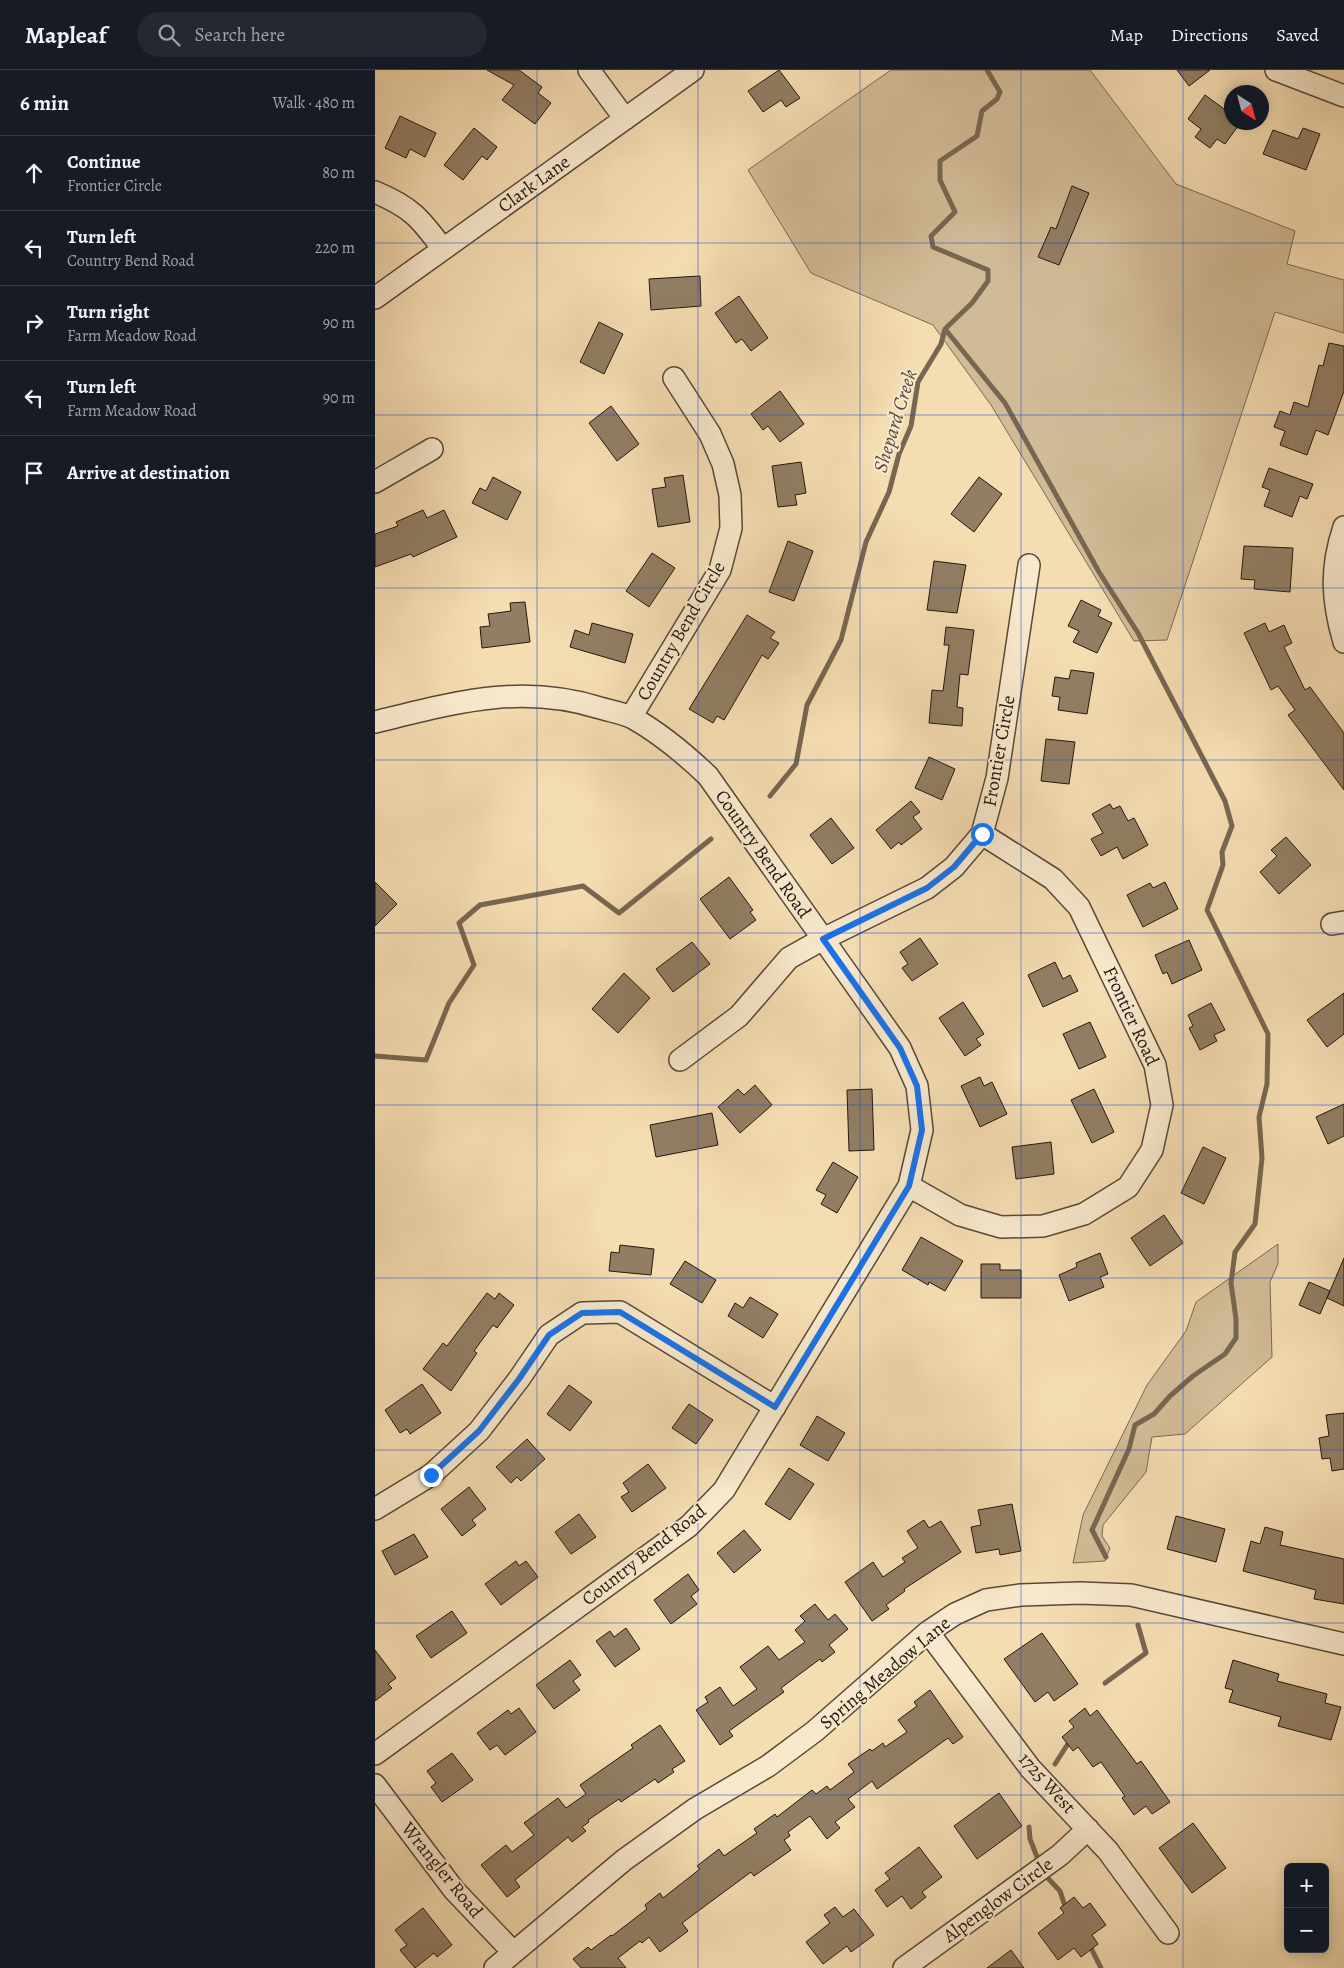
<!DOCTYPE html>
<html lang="en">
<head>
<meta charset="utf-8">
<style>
  body { margin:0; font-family:Alegreya,serif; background:#242831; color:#f1f3f6 }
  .controls { position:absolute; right:15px; bottom:15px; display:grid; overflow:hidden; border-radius:8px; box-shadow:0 2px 12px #0003 }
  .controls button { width:45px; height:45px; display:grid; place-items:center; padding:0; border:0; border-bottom:1px solid #363941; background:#171b24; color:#f1f3f6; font:25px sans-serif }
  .compass { position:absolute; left:849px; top:15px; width:45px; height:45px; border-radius:50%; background:#171b24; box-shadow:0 2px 12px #0003; rotate:144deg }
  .stop { position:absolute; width:15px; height:15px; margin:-11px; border:4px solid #1a73e8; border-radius:50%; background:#fff }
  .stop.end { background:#1a73e8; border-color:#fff; box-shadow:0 1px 5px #0008 }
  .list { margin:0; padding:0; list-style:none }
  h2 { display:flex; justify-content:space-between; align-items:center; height:65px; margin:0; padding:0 20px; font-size:21px }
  h2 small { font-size:16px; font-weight:400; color:#9ea1a6 }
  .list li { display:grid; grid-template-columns:32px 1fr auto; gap:15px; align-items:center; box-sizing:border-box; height:75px; padding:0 20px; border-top:1px solid #363941 }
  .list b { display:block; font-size:19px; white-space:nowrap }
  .list p { margin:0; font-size:16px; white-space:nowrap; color:#9ea1a6 }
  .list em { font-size:16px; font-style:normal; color:#9ea1a6 }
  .icon { flex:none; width:28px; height:28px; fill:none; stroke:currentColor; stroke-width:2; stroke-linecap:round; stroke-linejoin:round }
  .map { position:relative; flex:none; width:969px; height:1898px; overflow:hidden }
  header { display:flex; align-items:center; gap:30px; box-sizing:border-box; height:70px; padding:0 25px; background:#171b24; border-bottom:1px solid #363941 }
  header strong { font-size:24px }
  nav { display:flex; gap:28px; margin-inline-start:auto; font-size:18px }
  .search { width:350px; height:45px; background:#242831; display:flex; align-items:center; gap:12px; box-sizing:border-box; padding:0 18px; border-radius:28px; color:#9ea1a6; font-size:19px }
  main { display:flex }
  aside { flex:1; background:#171b24 }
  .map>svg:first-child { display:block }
</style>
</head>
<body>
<header>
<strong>Mapleaf</strong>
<div class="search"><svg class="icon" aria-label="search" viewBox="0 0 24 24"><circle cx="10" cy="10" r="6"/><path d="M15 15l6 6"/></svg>Search here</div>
<nav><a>Map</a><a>Directions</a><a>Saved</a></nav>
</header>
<main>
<aside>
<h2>6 min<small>Walk · 480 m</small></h2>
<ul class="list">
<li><svg class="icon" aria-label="ahead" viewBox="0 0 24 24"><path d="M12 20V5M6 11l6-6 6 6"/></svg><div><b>Continue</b><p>Frontier Circle</p></div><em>80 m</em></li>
<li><svg class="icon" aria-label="left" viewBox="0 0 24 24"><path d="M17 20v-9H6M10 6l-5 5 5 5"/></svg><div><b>Turn left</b><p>Country Bend Road</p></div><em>220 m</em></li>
<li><svg class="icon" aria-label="right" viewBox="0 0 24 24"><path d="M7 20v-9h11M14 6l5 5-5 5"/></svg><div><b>Turn right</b><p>Farm Meadow Road</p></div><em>90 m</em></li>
<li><svg class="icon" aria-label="left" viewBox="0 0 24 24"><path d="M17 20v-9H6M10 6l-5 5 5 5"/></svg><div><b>Turn left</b><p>Farm Meadow Road</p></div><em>90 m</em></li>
<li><svg class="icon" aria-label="arrive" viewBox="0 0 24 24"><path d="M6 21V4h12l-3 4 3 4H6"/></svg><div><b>Arrive at destination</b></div></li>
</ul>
</aside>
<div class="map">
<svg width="969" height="1898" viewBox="0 0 969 1898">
  <rect width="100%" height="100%" fill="#f5ddb2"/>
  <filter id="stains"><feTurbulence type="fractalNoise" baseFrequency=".004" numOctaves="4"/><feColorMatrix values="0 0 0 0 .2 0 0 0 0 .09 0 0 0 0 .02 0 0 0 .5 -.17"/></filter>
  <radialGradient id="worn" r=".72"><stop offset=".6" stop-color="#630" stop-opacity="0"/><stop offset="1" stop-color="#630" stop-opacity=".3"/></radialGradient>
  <path fill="#d1bb96" stroke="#7a6952" d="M516 0H715L801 114 920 161 912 194 969 210V263L900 242 792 570 759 571 616 335 558 255 436 203 373 100Z
    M903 1174V1194L895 1212 897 1287 810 1364 777 1367 771 1402 728 1455 727 1466 735 1478 730 1491 698 1493 708 1445 772 1315 811 1261 821 1232Z"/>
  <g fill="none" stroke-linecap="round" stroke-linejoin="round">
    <path stroke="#776650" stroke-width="5" d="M570 259 630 333 724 502 763 563 850 731 857 756 847 782 848 795 832 840 893 964 892 1014 884 1047 887 1088 880 1154 860 1182 856 1213 861 1249V1268L850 1284 818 1306 795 1326 779 1344 760 1355 754 1379 717 1460 731 1487
      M395 726 421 694 432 635 466 570 491 472 514 422 524 384 536 356 543 312 566 274 570 259 597 233 613 211V200L558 177 556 166 580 142 565 110V91L602 66 607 41 622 29 625 22 612 0
      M0 986 51 990 74 933 99 895 84 853 105 835 208 816 244 843 336 769
      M730 1613 771 1583 763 1555
      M680 1694 696 1669
      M654 1757 655 1769 664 1792
      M668 1803 685 1821 691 1839
      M714 1874 726 1898"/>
  </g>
  <path fill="#917e64" stroke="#24170f" d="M112 0H144L167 17 163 23 176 33 160 54 127 30 139 15Z
    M404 0 425 28 411 37 406 30 388 42 373 21Z
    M802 0H835L814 16Z
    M830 25 856 44V52H866L850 74 842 69 835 78 820 67 826 59 813 49Z
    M25 46 61 63 50 87 35 79 31 88 10 78Z
    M99 58 122 77 112 90 107 86 88 110 69 95Z
    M928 58 945 64 931 100 888 84 898 60 923 69Z
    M697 116 714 123 684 195 663 187 676 157 681 159Z
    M325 206 326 236 276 240 274 209Z
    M364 226 393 268 376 281 367 269 361 273 340 243Z
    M224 252 248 264 229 304 205 292Z
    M954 273 969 276V321L953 365 941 360 932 385 905 375 910 361 899 357 905 341 915 345 919 332 933 337 944 295 948 296Z
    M405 321 429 354 405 372 393 356 388 360 376 344Z
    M236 336 264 374 242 391 214 353Z
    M426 392 431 423 420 425 422 435 403 437 397 396Z
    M894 398 938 414 932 429 925 426 917 447 889 436 895 420 887 417Z
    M308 405 315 452 283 457 277 419 291 417 289 408Z
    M118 407 146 422 132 450 97 433 105 418 111 421Z
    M604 407 627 424 599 462 576 444Z
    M48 440 52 448 69 440 82 467 38 487 36 484 0 497V464L23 456 21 452Z
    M413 471 438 481 419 531 394 522Z
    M869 476 918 478 915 522 879 519 880 510 866 509Z
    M277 483 300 498 274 537 251 521Z
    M559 491 591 495 582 543 552 540Z
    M706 530 726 540 723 546 737 553 722 583 698 572 704 561 693 556Z
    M150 532 155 572 107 578 105 557 115 556 113 544 136 541 135 533Z
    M372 545 400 562 395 568 404 573 393 589 387 585 349 650 342 646 338 653 314 639Z
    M217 553 258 564 250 593 195 577 200 560 214 565Z
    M890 553 894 562 909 555 917 573 909 577 930 620 935 617 969 663V720L913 645 920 640 903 616 896 620 869 563Z
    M571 557 599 560 593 605 585 604 582 637 588 638 587 656 554 653 557 620 568 621 574 575H569Z
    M696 600 719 603 712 644 683 640 685 627 677 626 680 607 694 609Z
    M671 669 700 672 694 714 666 711Z
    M554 687 580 699 567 730 540 718Z
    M536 731 545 742 538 747 547 759 526 775 524 772 516 779 501 760Z
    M735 734 738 739 745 736 753 751 759 748 773 775 748 789 742 777 726 786 716 769 728 763 717 744Z
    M456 748 479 778 457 794 435 765Z
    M911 767 936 795 904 824 885 802 902 786 896 780Z
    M354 807 378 840 375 842 381 850 355 869 325 829Z
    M0 812 22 834 0 856Z
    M790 812 803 839 768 857 752 825 775 813 778 818Z
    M545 868 563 894 537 911 527 898 533 894 525 882Z
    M814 870 827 900 797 914 792 902 788 904 780 885Z
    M317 872 335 894 298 922 281 899Z
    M680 892 688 909 695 905 703 921 668 937 653 905Z
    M249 903 275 928 243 963 217 939Z
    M969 923V964L952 977 932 950Z
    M588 932 609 964 601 969 606 975 590 986 564 948Z
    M836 933 850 960 839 965 842 971 825 980 814 958 818 956 813 945Z
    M715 952 731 987 704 999 688 964Z
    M605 1007 609 1016 617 1012 632 1044 605 1057 586 1016Z
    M380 1015 397 1035 365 1063 343 1037 363 1019 369 1025Z
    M497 1019 499 1080 474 1081 472 1020Z
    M719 1019 739 1062 717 1073 696 1030Z
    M969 1034V1066L953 1074 941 1047Z
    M337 1043 343 1075 281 1087 275 1055Z
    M676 1072 679 1104 641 1109 637 1077Z
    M828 1077 851 1088 829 1134 806 1123Z
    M458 1092 483 1107 462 1143 446 1134 451 1125 441 1120Z
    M789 1145 808 1173 775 1196 756 1168Z
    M546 1167 588 1191 570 1221 554 1212 553 1215 527 1200Z
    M245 1175 279 1179 276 1205 234 1201 236 1182 244 1183Z
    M725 1183 733 1204 725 1207 729 1217 694 1231 684 1205 702 1197 701 1193Z
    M969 1188V1236L952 1228Z
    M310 1191 341 1210 327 1233 295 1214Z
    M606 1194H625V1200H646V1228H606Z
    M934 1212 955 1221 945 1244 924 1235Z
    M112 1223 120 1229 124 1223 139 1235 122 1258 118 1255 99 1281 102 1283 76 1321 48 1299 68 1273 72 1276Z
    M375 1227 403 1244 388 1268 353 1246 360 1233 368 1238Z
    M47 1314 66 1343 35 1364 32 1359 25 1363 10 1340Z
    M194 1315 217 1332 195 1361 172 1344Z
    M314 1334 338 1350 321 1374 297 1358Z
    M969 1343V1399L957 1401 955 1388 947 1389 944 1368 954 1366 951 1345Z
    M442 1346 470 1363 453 1391 425 1375Z
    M152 1369 170 1389 146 1411 142 1407 136 1413 121 1397Z
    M273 1394 291 1418 257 1442 246 1427 254 1422 248 1413Z
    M414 1398 439 1414 415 1450 390 1434Z
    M94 1417 111 1439 97 1450 101 1455 87 1466 66 1439Z
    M637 1434 646 1481 625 1485 624 1479 601 1483 596 1457 606 1455 603 1440Z
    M204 1444 221 1467 196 1484 180 1462Z
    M801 1446 850 1459 841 1492 792 1479Z
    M549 1450 554 1458 566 1451 586 1482 529 1519 530 1521 511 1535 514 1539 497 1551 470 1512 498 1492 508 1507 530 1492 527 1488 543 1478 532 1461Z
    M890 1457 908 1462 905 1475 969 1489V1534L939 1529 941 1520 868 1501 876 1471 885 1474Z
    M369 1460 386 1480 359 1503 342 1483Z
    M39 1464 53 1487 20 1505 7 1481Z
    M141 1491 144 1496 151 1491 163 1507 126 1535 110 1514Z
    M313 1504 324 1520 316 1526 322 1534 296 1554 279 1530Z
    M440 1534 453 1550 460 1544 473 1559 454 1575 460 1582 447 1592 445 1589 406 1618 409 1622 354 1661 358 1666 345 1675 321 1640 333 1632 330 1627 345 1617 358 1636 382 1619 365 1597 393 1576 404 1590 430 1572 420 1560 430 1551 425 1546Z
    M77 1541 92 1563 56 1588 41 1566Z
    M251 1558 265 1579 240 1597 221 1571 235 1561 239 1567Z
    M667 1563 703 1614 679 1631 673 1622 660 1632 629 1589Z
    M0 1580 21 1608 13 1614 17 1618 0 1631Z
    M195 1590 206 1605 198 1611 205 1620 179 1639 161 1615Z
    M858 1590 904 1604 902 1611 952 1624 950 1633 966 1637 956 1670 903 1656 906 1647 854 1632 858 1620 850 1618Z
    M555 1620 588 1667 578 1674 573 1668 502 1719 497 1711 473 1729 480 1737 460 1752 465 1758 452 1769 435 1746 413 1762 415 1766 409 1770 416 1780 379 1806 376 1802 307 1853 313 1861 285 1882 274 1867 267 1873 265 1871 243 1888 251 1898H206L198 1889 213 1877 216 1880 236 1865 237 1866 272 1839 270 1835 285 1823 288 1828 325 1799 322 1796 344 1779 349 1786 382 1763 379 1759 400 1744 402 1747 437 1720 441 1724 452 1716 455 1720 479 1702 473 1694 495 1679 497 1681 508 1673 510 1677 532 1662 523 1650 542 1636 539 1632Z
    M144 1638 161 1662 130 1685 122 1675 115 1680 102 1663 133 1640 136 1644Z
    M710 1638 715 1646 722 1640 762 1694 766 1691 795 1732 777 1744 771 1736 759 1745 747 1728 750 1726 726 1692 718 1697 703 1677 698 1681 687 1667 699 1657 694 1651Z
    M285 1655 310 1691 297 1699 299 1702 283 1713 280 1709 246 1732 244 1729 213 1750 214 1752 207 1757 211 1761 197 1772 193 1767 140 1810 145 1817 132 1827 106 1795 131 1775 137 1782 159 1765 149 1753 183 1728 191 1738 211 1724 205 1715 258 1678 256 1675Z
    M77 1683 98 1710 67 1732 56 1717 61 1713 52 1701Z
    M624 1723 647 1756 602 1789 579 1756Z
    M818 1753 851 1798 817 1823 784 1778Z
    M544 1777 567 1807 547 1822 551 1827 536 1839 527 1826 512 1837 500 1820 515 1809 510 1803Z
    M699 1827 708 1838 715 1833 731 1855 717 1865 723 1874 706 1887 699 1878 683 1890 663 1863 689 1843 685 1838Z
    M460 1837 468 1847 479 1839 499 1865 476 1882 472 1876 448 1894 431 1872 455 1853 449 1845Z
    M48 1838 77 1875 62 1887 59 1883 40 1898 25 1880 32 1875 20 1860Z
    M636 1880 649 1898H612Z"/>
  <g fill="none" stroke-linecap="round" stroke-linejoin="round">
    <defs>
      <path id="minor" d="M214 0 250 49
        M901 0 969 26
        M0 122C36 137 45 148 68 179
        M0 228 318 0
        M0 412 57 379
        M969 457C955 499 957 530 969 572
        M256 647 345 500 356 458 355 425 348 394 335 364 299 308
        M0 652C79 633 144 613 225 638 235 641 248 643 258 648 286 664 310 684 333 706L525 978 542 1016 547 1060 534 1116 349 1420 314 1456 0 1684
        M957 854 969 852
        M305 990 364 946 414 888 448 869 552 818 579 797 607 764 622 708 654 495
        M534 1116 585 1145 626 1157 668 1156 709 1144 753 1117 777 1080 787 1035 780 995 704 837 678 809 607 764
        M0 1439 56 1405 104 1361 144 1309 174 1265 207 1243 245 1242 400 1337
        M553 1562 655 1698 733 1781 793 1863
        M0 1715 79 1820 138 1882
        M120 1898 249 1790 320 1739 393 1696 440 1661 553 1562 580 1544 611 1530 646 1525 705 1523 756 1525 969 1574
        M529 1898 685 1785 713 1759"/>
    </defs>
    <use href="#minor" stroke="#584838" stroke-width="24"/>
    <use href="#minor" stroke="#f8e9cd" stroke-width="21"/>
  </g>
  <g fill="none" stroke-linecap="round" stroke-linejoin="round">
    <path stroke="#1a73e8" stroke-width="6" d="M56 1405 104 1361 144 1309 174 1265 207 1243 245 1242 400 1337 534 1116 547 1060 542 1016 525 978 448 869 552 818 579 797 607 764"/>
  </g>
  <path fill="none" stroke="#1d4ed8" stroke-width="1" stroke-opacity="0.55" d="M162 0V1898M323 0V1898M485 0V1898M646 0V1898M808 0V1898M0 173H969M0 345H969M0 518H969M0 690H969M0 863H969M0 1035H969M0 1208H969M0 1380H969M0 1553H969M0 1725H969"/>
  <g text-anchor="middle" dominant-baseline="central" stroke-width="4" stroke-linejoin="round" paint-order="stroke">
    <g font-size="19" fill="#24170f" stroke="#f8e9cd">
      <text transform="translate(159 114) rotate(-36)">Clark Lane</text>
      <text transform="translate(306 561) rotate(-60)">Country Bend Circle</text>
      <text transform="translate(624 681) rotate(-80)">Frontier Circle</text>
      <text transform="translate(388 784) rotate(55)">Country Bend Road</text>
      <text transform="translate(756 946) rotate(65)">Frontier Road</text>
      <text transform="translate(269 1485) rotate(-38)">Country Bend Road</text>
      <text transform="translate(510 1603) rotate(-40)">Spring Meadow Lane</text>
      <text transform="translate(672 1713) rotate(48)">1725 West</text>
      <text transform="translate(67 1800) rotate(51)">Wrangler Road</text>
      <text transform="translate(623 1830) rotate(-36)">Alpenglow Circle</text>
    </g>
    <g font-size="20" font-style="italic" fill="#5b4b3a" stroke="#f8e9cd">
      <text transform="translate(520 351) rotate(-73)">Shepard Creek</text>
    </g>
  </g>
  <rect width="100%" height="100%" filter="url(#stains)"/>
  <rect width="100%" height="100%" fill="url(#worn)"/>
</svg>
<div class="controls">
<button>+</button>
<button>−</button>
</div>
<svg class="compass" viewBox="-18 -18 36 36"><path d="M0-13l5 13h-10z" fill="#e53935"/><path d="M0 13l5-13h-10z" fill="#9ea1a6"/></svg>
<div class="stop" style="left:607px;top:764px"></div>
<div class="stop end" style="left:56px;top:1405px"></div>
</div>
</main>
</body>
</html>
